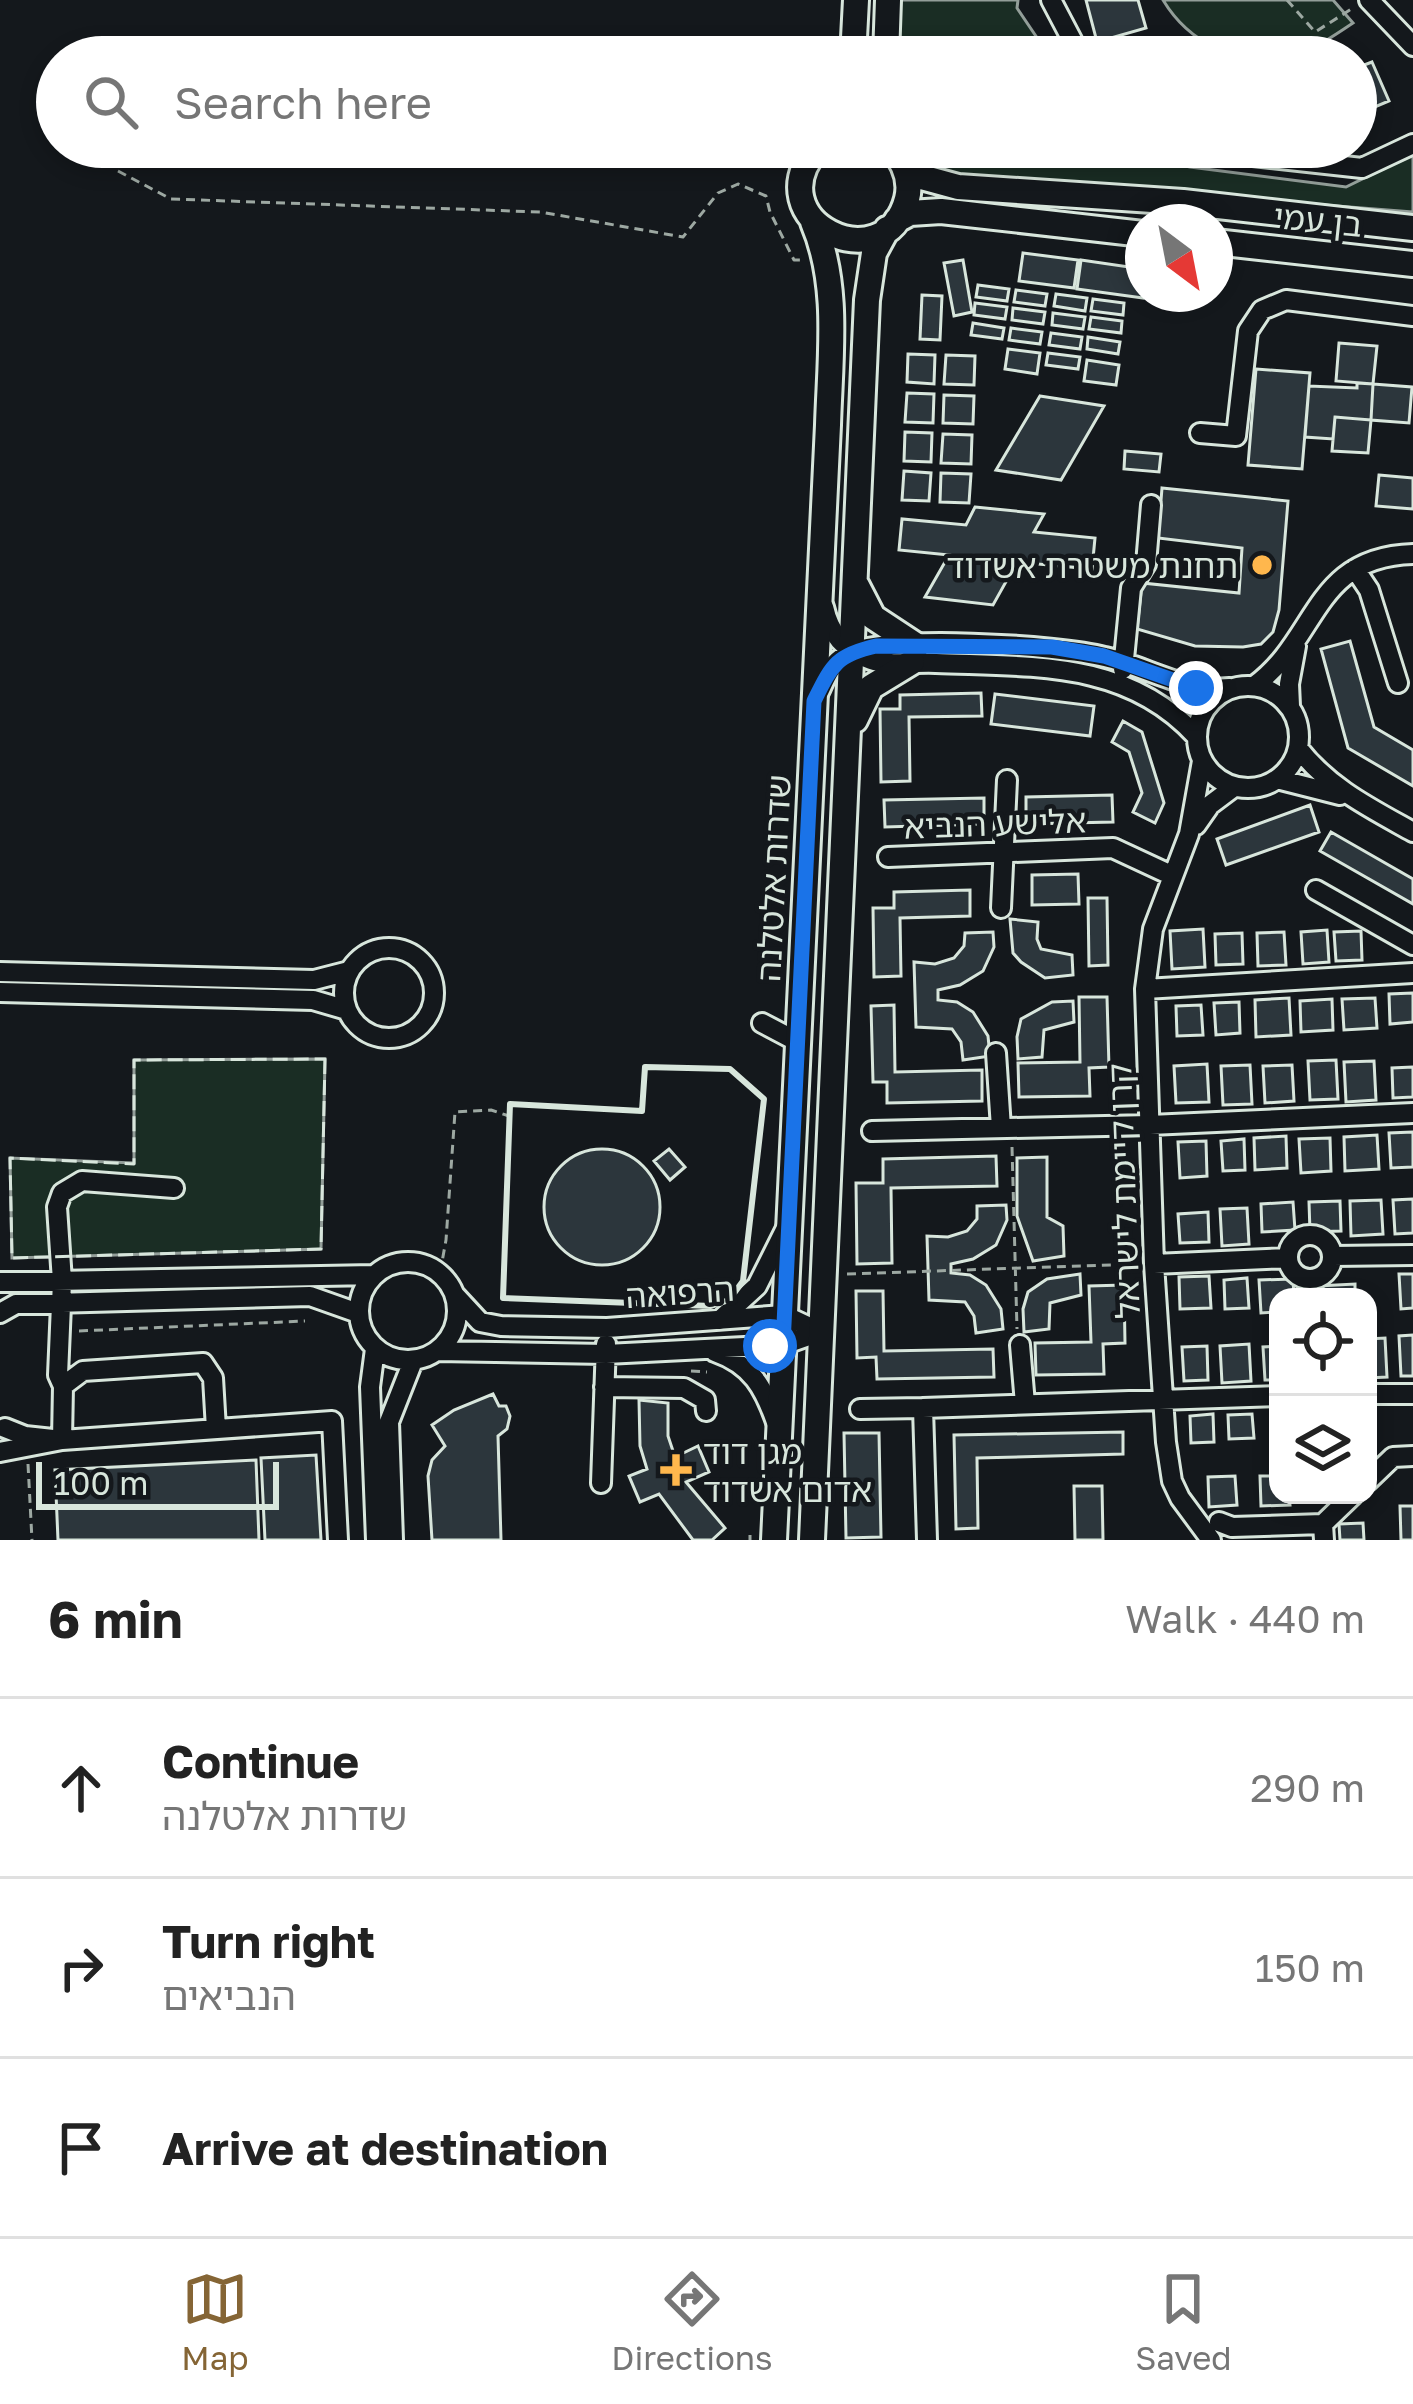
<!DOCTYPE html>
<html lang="en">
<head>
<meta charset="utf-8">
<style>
  body { margin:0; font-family:"Golos Text","Noto Sans Hebrew",sans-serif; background:#f6f6f6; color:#222 }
  .controls { position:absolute; right:36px; bottom:36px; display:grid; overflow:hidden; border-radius:24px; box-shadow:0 6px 18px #0003 }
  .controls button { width:108px; height:108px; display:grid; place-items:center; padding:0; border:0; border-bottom:3px solid #e0e0e0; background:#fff; color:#222; font:60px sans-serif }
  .compass { position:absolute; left:1125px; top:204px; width:108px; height:108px; border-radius:50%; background:#fff; box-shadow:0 6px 18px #0003; rotate:148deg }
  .scale { position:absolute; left:36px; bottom:30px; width:243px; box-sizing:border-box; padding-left:12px; border:6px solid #d8e6dc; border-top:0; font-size:33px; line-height:42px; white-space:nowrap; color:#d8e6dc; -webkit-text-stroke:9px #14181c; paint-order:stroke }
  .stop { position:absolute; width:36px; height:36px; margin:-27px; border:9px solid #1a73e8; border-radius:50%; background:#fff }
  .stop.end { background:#1a73e8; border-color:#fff; box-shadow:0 3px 12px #0008 }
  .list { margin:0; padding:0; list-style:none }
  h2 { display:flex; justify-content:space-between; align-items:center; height:156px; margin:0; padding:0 48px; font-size:51px }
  h2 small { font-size:39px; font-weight:400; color:#767676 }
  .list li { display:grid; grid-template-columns:78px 1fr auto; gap:36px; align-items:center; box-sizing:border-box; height:180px; padding:0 48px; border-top:3px solid #e0e0e0 }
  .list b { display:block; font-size:45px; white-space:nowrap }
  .list p { margin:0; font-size:39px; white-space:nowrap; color:#767676 }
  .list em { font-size:39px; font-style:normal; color:#767676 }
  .icon { flex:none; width:66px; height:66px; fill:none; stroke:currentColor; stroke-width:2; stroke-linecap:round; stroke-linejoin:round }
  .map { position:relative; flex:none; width:1413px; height:1540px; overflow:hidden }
  .search { position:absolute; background:#fff; box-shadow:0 6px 18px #0003; left:36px; right:36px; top:36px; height:132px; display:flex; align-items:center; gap:30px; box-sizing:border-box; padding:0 42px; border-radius:66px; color:#767676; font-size:45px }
  .sheet { height:696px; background:#fff }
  nav { display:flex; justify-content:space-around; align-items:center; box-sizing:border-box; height:168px; border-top:3px solid #e0e0e0; background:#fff; font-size:33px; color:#767676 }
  nav a { display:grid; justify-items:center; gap:6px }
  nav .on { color:#856535 }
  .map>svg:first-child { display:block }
</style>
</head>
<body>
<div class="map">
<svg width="1413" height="1540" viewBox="0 0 1413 1540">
  <rect width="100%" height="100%" fill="#14181c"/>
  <path fill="#1a2d24" stroke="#939e99" stroke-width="3" d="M901 0H1018L1017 8 1050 57H897Z
    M1163 0H1333L1353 23C1333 36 1309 54 1285 57 1234 64 1189 43 1163 0Z
    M910 147H1110L1114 151 1190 167 1346 187 1413 154V212L968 177 935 172Z
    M325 1059 321 1249 12 1258 10 1158 134 1163V1060Z"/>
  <path fill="#2c363c" stroke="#d8e6dc" stroke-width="3" d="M1086 0H1138L1146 28 1097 42Z
    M1372 62 1389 101 1356 115V68Z
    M1023 253 1078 260 1074 288 1019 281Z
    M963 260 972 312 954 316 944 263Z
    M1081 260 1143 269V298L1077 289Z
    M978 285 1009 289 1007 301 976 297Z
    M1016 290 1047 294 1045 306 1014 302Z
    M1056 294 1087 298 1085 311 1054 306Z
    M922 295 942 296 940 340 920 339Z
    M1093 299 1124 303 1123 315 1091 311Z
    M975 303 1007 307 1005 319 974 315Z
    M1013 308 1045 312 1043 324 1012 320Z
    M1053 313 1085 317 1083 329 1052 325Z
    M1091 317 1122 321 1121 333 1089 329Z
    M973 323 1004 328 1002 339 971 335Z
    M1011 328 1042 332 1040 344 1009 340Z
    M1051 333 1082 337 1080 349 1049 345Z
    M1088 337 1120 342 1118 354 1087 349Z
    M1339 343 1377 346 1373 384 1336 381Z
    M1008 349 1040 353 1037 374 1005 369Z
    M1048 353 1080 357 1078 369 1046 365Z
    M908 354 935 355 934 384 907 382Z
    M946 355 975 356 974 385 944 384Z
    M1087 360 1119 365 1116 385 1084 381Z
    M1256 369 1310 373 1302 469 1248 465Z
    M1357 383 1373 384 1371 420 1335 417 1333 439 1305 437 1309 386 1357 388Z
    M1373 384 1412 387 1409 423 1371 420Z
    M907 393 934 394 933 423 905 422Z
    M944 395 974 396 973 424 943 423Z
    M1040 396 1104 406 1061 480 996 470Z
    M1335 417 1371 420 1368 453 1332 451Z
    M905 432 932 433 931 462 904 461Z
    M943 434 972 435 971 464 941 463Z
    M1125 451 1161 454 1159 472 1124 469Z
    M904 471 931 473 929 501 902 500Z
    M941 473 971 474 969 503 940 502Z
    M1379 475 1413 478V509L1376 506Z
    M1162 488 1288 501 1279 610 1273 632 1261 644 1243 647 1195 646 1137 629 1142 583 1239 593 1242 548 1158 538Z
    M975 507 1044 514 1034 532 1095 538 1092 569 1017 562 993 605 925 597 949 555 899 550 902 519 966 525Z
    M1350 641 1374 727 1413 750V786L1348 748 1321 649Z
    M981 693 982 716 909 717 910 781 881 782 880 709H900V695Z
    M995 694 1094 706 1090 736 991 724Z
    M1123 721 1142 732 1164 803 1155 823 1133 812 1142 793 1129 752 1112 742Z
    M1112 795 1113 822 1026 824V797Z
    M984 798V824L885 827 884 800Z
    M1310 805 1319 832 1226 865 1217 839Z
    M1331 832 1413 879V904L1320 851Z
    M1078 874 1079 904 1032 905V875Z
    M970 890V916L900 918 901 976 874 977 873 908H894V892Z
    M1088 898H1107L1108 965 1089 966Z
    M1010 919 1038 922 1037 939 1041 949 1072 955 1073 975 1045 978 1021 962 1013 953Z
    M1203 929 1205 967 1172 969 1170 931Z
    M1327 930 1329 962 1303 964 1301 932Z
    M1361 931 1362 960 1336 961 1334 932Z
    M993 932 994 947 983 971 960 985 938 990V1000L957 1002 973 1012 988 1036 990 1056 963 1060 961 1042 952 1029 916 1027 914 962 935 964 954 958 964 946 965 933Z
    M1284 932 1286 965 1258 966 1257 933Z
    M1242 933 1243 964 1216 965 1215 934Z
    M1413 993V1022L1390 1024 1389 994Z
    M1079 997H1107L1109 1067 1089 1068 1090 1096 1019 1097 1018 1063 1080 1062Z
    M1289 998 1291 1035 1256 1037 1255 1000Z
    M1375 998 1377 1028 1344 1030 1342 999Z
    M1332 999 1333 1030 1301 1032 1300 1001Z
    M1073 1001 1074 1022 1044 1030 1042 1057 1018 1059 1017 1037 1021 1019 1052 1002Z
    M1239 1002 1240 1033 1216 1035 1214 1003Z
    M894 1005 895 1072 982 1070V1101L887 1103V1082H873L871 1006Z
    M1201 1005 1203 1035 1177 1036 1176 1006Z
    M1336 1060 1338 1099 1310 1100 1308 1061Z
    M1374 1061 1376 1100 1346 1102 1344 1062Z
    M1207 1064 1209 1102 1176 1103 1174 1066Z
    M1250 1065 1252 1104 1223 1105 1221 1066Z
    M1292 1065 1294 1101 1265 1103 1263 1066Z
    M1413 1067V1097L1393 1098 1392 1068Z
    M1413 1132V1167L1391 1168 1389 1133Z
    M1377 1135 1379 1169 1345 1171 1344 1137Z
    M1286 1136 1287 1168 1255 1170 1254 1138Z
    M1330 1138 1331 1171 1301 1173 1299 1139Z
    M1244 1139 1245 1170 1223 1171 1221 1141Z
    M1206 1141 1207 1176 1180 1178 1178 1142Z
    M669 1149 685 1167 670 1180 654 1161Z
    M544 1207a58 58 0 1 1 116 0a58 58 0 1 1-116 0Z
    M996 1156 997 1186 891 1188 892 1263 857 1264 856 1183H883V1159Z
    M1047 1157V1217L1063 1226 1064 1256 1033 1261 1017 1216V1158Z
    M1413 1199V1233L1395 1234 1393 1200Z
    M1381 1200 1383 1234 1351 1236 1350 1201Z
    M1340 1201 1341 1231 1310 1232 1309 1202Z
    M1293 1202 1295 1230 1262 1232 1261 1204Z
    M1006 1205 1007 1220 996 1245 973 1259 951 1264V1273L970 1275 986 1285 1001 1309 1003 1329 976 1333 974 1316 965 1302 929 1300 927 1236 948 1237 967 1231 977 1219V1206Z
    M1247 1208 1249 1244 1222 1246 1220 1209Z
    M1208 1212 1209 1242 1180 1243 1178 1214Z
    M1080 1274 1081 1295 1050 1303 1049 1329 1024 1332 1023 1309 1028 1292 1047 1279Z
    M1399 1274H1413V1308L1401 1309Z
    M1209 1276 1211 1308 1180 1309 1179 1277Z
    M1247 1278 1249 1308 1225 1309 1224 1280Z
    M1293 1279 1294 1297H1278V1312L1261 1313 1259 1280Z
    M1355 1284V1297H1318V1286Z
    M1124 1285 1125 1343 1103 1344 1104 1374 1036 1375 1035 1343 1091 1342 1089 1286Z
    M856 1291H883L884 1351 993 1349 994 1377 877 1379 876 1357 857 1358Z
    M1413 1335V1376H1401L1399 1336Z
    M1385 1338 1387 1377 1368 1378V1339Z
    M1249 1344 1251 1381 1222 1383 1220 1346Z
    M1207 1346 1208 1380 1184 1381 1182 1347Z
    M1278 1346V1380H1265L1263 1347Z
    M493 1394 499 1406H506L510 1416 507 1429 498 1436 501 1540H432L428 1476 432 1460 445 1446 432 1425 454 1410Z
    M639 1400 668 1403V1436L675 1457 698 1446 709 1472 686 1482 725 1528 712 1540H693L659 1494 640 1502 629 1476 647 1469 640 1446Z
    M1213 1414 1214 1442 1191 1443 1190 1416Z
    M1252 1414 1254 1438 1229 1439 1228 1415Z
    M1123 1432V1454L977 1458 978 1528 956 1529 954 1435Z
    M844 1433H879L881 1537 846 1538Z
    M316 1455 321 1540H265L261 1458Z
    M256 1460 259 1540H58L55 1470Z
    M1235 1476 1237 1505 1209 1507 1208 1477Z
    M1260 1476H1278V1495H1289L1290 1505 1261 1506Z
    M1074 1486H1102L1103 1540H1075Z
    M1400 1506H1413V1540H1401Z
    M1363 1523 1364 1540H1340L1339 1524Z"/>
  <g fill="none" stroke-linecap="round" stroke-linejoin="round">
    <defs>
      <path id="minor" d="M1051 0 1081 57
        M1369 0 1413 46
        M1172 147 1362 168 1413 144
        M1200 433 1236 436 1248 331 1262 310 1286 300 1413 316
        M1355 569 1369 590 1398 683
        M824 607C830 634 844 651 871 660 889 666 916 662 936 663 1031 667 1127 660 1196 736
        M1123 669 1131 588 1146 564 1151 505
        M1197 737a51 51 0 1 1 102 0a51 51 0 1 1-102 0Z
        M1254 686C1319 639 1312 557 1413 554
        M819 692C826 677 831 663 846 655 884 634 1059 645 1105 657 1148 667 1184 692 1230 688
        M1290 706 1289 684 1296 646
        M1298 748C1329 788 1370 808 1413 832
        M1202 761 1189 834 1153 929 1145 989 1154 1264 1166 1442 1172 1481 1180 1498 1211 1540
        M1277 779 1340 795
        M1196 825 1210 805 1234 787
        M888 857 1113 848 1171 875
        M1316 890 1413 945
        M1001 908 1007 780
        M344 993a45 45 0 1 1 90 0a45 45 0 1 1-90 0Z
        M0 972 314 980 349 971
        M1145 989 1413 973
        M0 992 313 1000 347 1010
        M762 1023 798 1042
        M996 1053 1001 1128
        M872 1131 1150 1125 1413 1113
        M1288 1257a22 22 0 1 1 44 0a22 22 0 1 1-44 0Z
        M1333 1256 1413 1255
        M359 1311a49 49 0 1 1 98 0a49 49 0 1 1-98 0Z
        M1154 1264 1288 1258
        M0 1282 374 1275
        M455 1295 480 1322 501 1326 607 1328 784 1315 820 1332
        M0 1313 16 1304 310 1296 358 1313
        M720 1320 757 1286 786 1228
        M1020 1345 1025 1404
        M375 1349 370 1387 376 1540
        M437 1351 606 1354 783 1345 820 1332
        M715 1352C752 1365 764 1388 776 1422
        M63 1386 58 1375 62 1281 57 1207 62 1193 82 1181 174 1188
        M604 1387 684 1388 705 1400 706 1411
        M1368 1394H1413
        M860 1409 923 1408
        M5 1428 25 1436 62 1440 63 1386 83 1371 203 1363 213 1378 216 1429
        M0 1452 62 1440 332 1421 338 1540
        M1368 1481 1393 1457 1413 1456
        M601 1483 606 1344
        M1219 1522 1232 1527 1323 1524
        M393 1540 389 1422 413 1361
        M927 1540 923 1408 1278 1396
        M1324 1540 1323 1524 1353 1495"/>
      <path id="major" d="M853 57 856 0
        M886 57 888 0
        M818 147C753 221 885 284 907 199 912 179 904 162 891 147
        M903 163 925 178 958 187 1183 202 1413 228
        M897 220 910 213 941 211 1143 234
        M1215 242 1413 264
        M857 586 873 617 917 646
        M855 720 871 687 912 662
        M774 1540 828 425C830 357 840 285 813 222
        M812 1540 867 300 874 253 887 229"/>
    </defs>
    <use href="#minor" stroke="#d8e6dc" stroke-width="24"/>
    <use href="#major" stroke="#d8e6dc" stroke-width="30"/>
    <path stroke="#9da8a2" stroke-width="3" stroke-dasharray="9 6" stroke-linecap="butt" d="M1287 0 1315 32 1353 8
      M118 171 171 199 540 212 683 237 718 193 738 184 766 196 770 212 794 260H801
      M1012 1147 1017 1329
      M440 1273 446 1240 455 1112 491 1110 509 1116
      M847 1274 1138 1264
      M79 1331 305 1321
      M691 1371 707 1372
      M28 1464 32 1540
      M750 1540V1535"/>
    <use href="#minor" stroke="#14181c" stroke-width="18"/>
    <use href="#major" stroke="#14181c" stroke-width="24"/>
    <path stroke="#d8e6dc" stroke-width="3" stroke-dasharray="15 6" stroke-linecap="butt" d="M325 1059 321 1249 12 1258 10 1158 134 1164V1060Z"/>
    <path stroke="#d8e6dc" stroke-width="6" d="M645 1067 730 1069 764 1099 743 1281 729 1300 711 1306 503 1298 510 1104 642 1111Z"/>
  </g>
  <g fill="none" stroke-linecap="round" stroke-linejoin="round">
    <path stroke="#1a73e8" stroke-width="15" d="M770 1346 783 1345 814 701C832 665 836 655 876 646L1052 647 1104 656 1196 688"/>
  </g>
  <g fill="#ffb74d" stroke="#14181c" stroke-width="4.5">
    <circle cx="1262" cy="565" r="12"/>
    <path d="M670 1452h12v12h12v12h-12v12h-12v-12h-12v-12h12z"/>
  </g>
  <g text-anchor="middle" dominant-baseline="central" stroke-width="9" stroke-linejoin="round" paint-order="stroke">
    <g font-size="33" fill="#d8e6dc" stroke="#14181c">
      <text transform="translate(1318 220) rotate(6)">בן עמי</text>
      <text transform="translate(995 823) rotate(-2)">אלישע הנביא</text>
      <text transform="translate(773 878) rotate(-87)">שדרות אלטלנה</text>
      <text transform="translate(1123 1191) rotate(-92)">קרן קיימת לישראל</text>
      <text transform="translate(680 1292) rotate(-4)">הרפואה</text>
    </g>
    <g font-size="33" fill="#d8e6dc" stroke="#14181c" text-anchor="end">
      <text x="1238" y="565">תחנת משטרת אשדוד</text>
      <text x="703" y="1451" text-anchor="start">מגן דוד<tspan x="703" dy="38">אדום אשדוד</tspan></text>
    </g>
  </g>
</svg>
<div class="controls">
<button><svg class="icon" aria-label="locate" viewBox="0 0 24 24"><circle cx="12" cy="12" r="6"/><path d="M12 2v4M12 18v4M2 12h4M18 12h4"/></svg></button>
<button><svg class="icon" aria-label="layers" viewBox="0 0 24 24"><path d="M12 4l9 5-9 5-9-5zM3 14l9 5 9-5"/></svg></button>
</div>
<svg class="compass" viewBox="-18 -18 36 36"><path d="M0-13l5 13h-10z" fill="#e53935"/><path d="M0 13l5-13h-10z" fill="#767676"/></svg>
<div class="scale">100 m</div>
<div class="stop" style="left:770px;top:1346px"></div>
<div class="stop end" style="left:1196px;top:688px"></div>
<div class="search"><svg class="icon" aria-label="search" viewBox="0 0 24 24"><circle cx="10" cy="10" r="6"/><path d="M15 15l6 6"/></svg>Search here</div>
</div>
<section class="sheet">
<h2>6 min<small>Walk · 440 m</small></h2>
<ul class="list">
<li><svg class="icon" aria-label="ahead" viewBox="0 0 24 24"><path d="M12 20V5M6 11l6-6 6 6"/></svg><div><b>Continue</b><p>שדרות אלטלנה</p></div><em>290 m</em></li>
<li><svg class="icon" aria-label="right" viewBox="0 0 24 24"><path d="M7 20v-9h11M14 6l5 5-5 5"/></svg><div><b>Turn right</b><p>הנביאים</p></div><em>150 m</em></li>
<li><svg class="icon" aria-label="arrive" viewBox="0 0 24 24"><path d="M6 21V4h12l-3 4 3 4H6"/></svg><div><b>Arrive at destination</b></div></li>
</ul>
</section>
<nav>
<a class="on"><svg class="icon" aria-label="map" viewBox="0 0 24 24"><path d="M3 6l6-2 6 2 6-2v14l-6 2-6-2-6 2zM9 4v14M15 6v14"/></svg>Map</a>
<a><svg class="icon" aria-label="directions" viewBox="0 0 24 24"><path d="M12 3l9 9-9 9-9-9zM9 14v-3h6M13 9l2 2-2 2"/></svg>Directions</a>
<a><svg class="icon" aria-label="saved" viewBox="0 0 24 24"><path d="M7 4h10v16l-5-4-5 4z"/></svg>Saved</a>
</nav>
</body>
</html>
